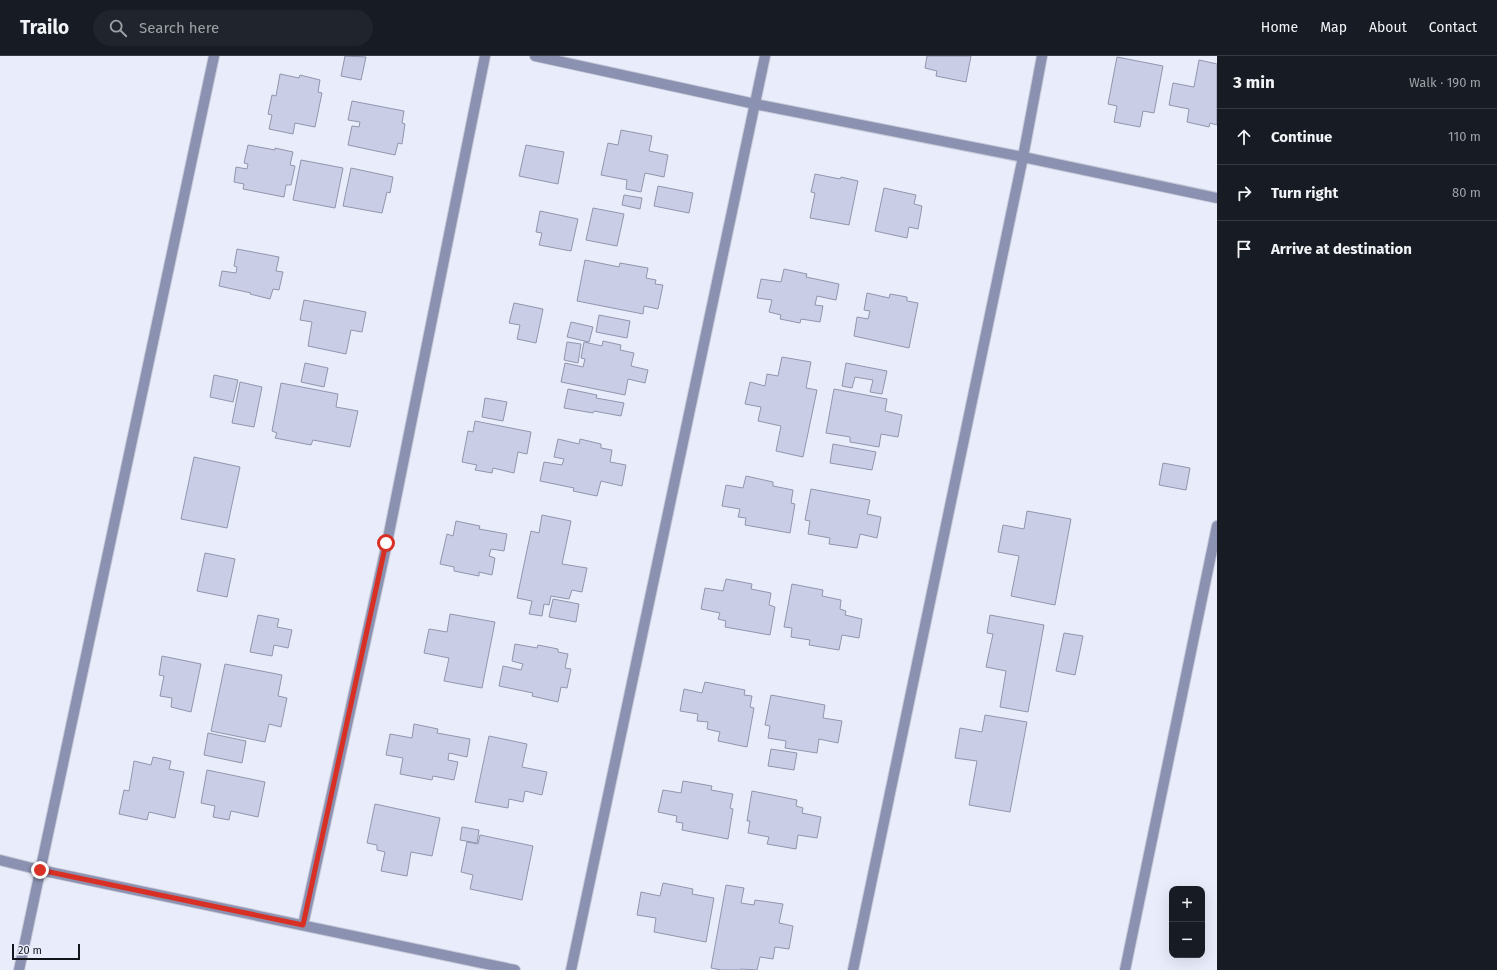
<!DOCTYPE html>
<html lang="en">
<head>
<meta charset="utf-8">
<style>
  body { margin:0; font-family:"Fira Sans",sans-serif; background:#20242c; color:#f1f3f6 }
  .controls { position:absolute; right:12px; bottom:12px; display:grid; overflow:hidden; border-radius:8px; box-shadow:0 4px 16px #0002 }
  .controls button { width:36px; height:36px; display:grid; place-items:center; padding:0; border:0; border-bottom:1px solid #363941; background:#171b24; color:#f1f3f6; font:20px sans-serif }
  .scale { position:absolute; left:12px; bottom:10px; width:68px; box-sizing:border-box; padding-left:4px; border:2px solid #12141c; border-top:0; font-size:11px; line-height:14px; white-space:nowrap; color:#12141c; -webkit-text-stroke:3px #e9ecfb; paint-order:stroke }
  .stop { position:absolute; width:12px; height:12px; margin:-9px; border:3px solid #d93025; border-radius:50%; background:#fff }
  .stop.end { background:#d93025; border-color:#fff; box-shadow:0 1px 4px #0008 }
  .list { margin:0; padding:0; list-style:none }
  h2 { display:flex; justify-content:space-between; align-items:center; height:52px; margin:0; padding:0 16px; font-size:17px }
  h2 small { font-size:13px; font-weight:400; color:#9ea1a6 }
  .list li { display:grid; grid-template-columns:26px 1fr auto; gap:12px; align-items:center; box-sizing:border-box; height:56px; padding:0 16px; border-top:1px solid #363941 }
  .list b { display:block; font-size:15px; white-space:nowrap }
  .list em { font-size:13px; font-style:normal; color:#9ea1a6 }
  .icon { flex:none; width:22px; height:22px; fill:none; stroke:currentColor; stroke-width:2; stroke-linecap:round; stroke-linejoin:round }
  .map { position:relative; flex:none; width:1217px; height:914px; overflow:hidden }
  header { display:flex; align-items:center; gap:24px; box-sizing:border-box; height:56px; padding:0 20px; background:#171b24; border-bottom:1px solid #363941 }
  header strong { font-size:19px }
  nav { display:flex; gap:22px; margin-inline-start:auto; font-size:14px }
  .search { width:280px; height:36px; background:#20242c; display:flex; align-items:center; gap:10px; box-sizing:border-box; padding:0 14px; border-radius:22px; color:#9ea1a6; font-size:15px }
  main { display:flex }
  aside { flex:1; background:#171b24 }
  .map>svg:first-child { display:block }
</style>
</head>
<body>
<header>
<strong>Trailo</strong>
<div class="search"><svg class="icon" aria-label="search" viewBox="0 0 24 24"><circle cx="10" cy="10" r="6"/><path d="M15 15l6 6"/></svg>Search here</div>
<nav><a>Home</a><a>Map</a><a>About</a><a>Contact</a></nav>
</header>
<main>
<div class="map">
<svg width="1217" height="914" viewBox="0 0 1217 914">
  <rect width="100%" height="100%" fill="#e9ecfb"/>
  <path fill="#c9cee6" stroke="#9296ad" d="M345 0 366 1 361 24 341 20Z
    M927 0H971L966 26 936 20 937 15 925 12Z
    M1117 1 1163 10 1154 57 1143 55 1140 71 1114 66 1117 50 1108 48Z
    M1199 4 1217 8V69L1210 67 1209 71 1187 66 1189 53 1169 49 1173 27 1194 31Z
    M280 18 299 22 300 19 320 24 318 36 322 37 315 71 295 67 293 78 269 73 272 59 268 58 272 39 276 40Z
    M352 45 404 55 402 67 405 68 402 88 398 87 395 99 348 89 352 70 359 71 360 66 348 64Z
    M621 74 652 80 649 95 668 99 664 121 645 117 641 136 626 133 627 124 601 119 608 87 618 89Z
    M248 89 275 94V92L293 96 290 109 295 110 291 129H286L284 141 243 133 244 128 234 126 236 111 247 113 248 108 244 107Z
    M526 89 564 96 558 128 519 120Z
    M301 104 343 112 335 152 293 144Z
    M351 112 393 121 390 137 387 136 382 157 343 150Z
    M815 118 840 123 841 121 858 125 849 169 810 162 815 137 811 136Z
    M658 130 693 137 689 157 654 150Z
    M884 132 916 139 914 148 922 150 918 173 909 171 907 182 875 175Z
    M624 139 642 142 640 153 622 149Z
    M593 152 624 158 617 190 586 184Z
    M540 155 578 163 571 195 539 189 542 177 536 176Z
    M237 193 279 201 276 215 283 216 279 234 273 233 270 243 250 238 251 237 219 230 222 215 236 217 237 211 234 210Z
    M585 204 619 211 620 207 648 212 646 222 656 224 655 228 663 229 658 253 644 250 643 258 577 245Z
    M784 213 807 218 806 221 839 228 836 244 817 240 815 249 823 250 820 266 801 263 800 267 780 263 781 259 769 256 772 244 757 242 761 223 781 226Z
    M867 237 889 242 890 238 907 241V245L918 247 909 292 854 280 857 261 868 263 870 255 864 254Z
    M304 244 366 256 362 276 351 274 346 298 308 290 312 266 300 264Z
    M514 247 543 253 536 287 517 283 520 269 509 267Z
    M599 259 630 265 627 282 596 276Z
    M571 266 593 271 589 286 567 281Z
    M603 285 621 289 620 294 634 297 631 310 648 314 645 327 628 323 625 339 561 326 565 307 583 311 585 303 581 302 584 286 602 290Z
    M567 286 581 288 578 307 564 304Z
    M782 301 811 306 806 332 817 334 803 401 776 395 781 370 758 365 761 351 745 348 750 326 765 330 767 318 778 320Z
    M305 307 328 312 324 331 301 326Z
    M846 307 887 315 882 338 870 336 873 324 855 321 852 332 842 330Z
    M214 319 238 324 233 346 210 341Z
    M240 326 262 331 254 371 232 367Z
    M281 327 338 338 336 351 358 355 350 391 313 384 311 389 275 382 277 377 272 375Z
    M568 333 597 339 596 342 624 347 621 360 594 355 593 357 564 352Z
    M834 333 887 343 885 355 902 359 898 381 881 378 879 391 850 386V381L826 377Z
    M485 342 507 346 503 365 482 361Z
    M475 365 531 376 527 398 518 396 514 417 493 412 492 417 475 414 477 409 462 406 468 375 473 376Z
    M558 383 579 388 580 383 601 388V392L612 394 610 406 626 409 622 430 601 425 597 440 573 435 574 432 540 425 544 406 562 409 564 403 554 401Z
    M833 388 876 396 872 414 830 407Z
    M194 401 240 411 227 472 181 463Z
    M1163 407 1190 412 1186 434 1159 429Z
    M746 420 773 426V430L793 434 791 447 795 448 790 477 745 469 746 462 738 461 740 453 722 450 726 429 743 432Z
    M811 433 870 444 867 458 881 461 877 482 860 478 857 492 829 488 830 482 808 478 810 465 805 464Z
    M1027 455 1071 463 1055 549 1011 540 1019 500 998 496 1003 469 1024 473Z
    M542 459 571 465 562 508 587 512 582 536 572 534 569 543 551 540 549 549 544 548 542 560 529 558 532 545 517 542 531 475 539 477Z
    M456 465 480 470 479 473 507 478 504 495 491 493 489 500 495 502 492 519 479 516V520L454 515V511L440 508 447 478 453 480Z
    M205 497 235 503 227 541 197 535Z
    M726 523 752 528 751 533 771 537 769 549 775 551 770 579 725 571 726 565 718 563 720 557 701 553 705 532 723 535Z
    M792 528 823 534 822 540 841 544 840 553 846 555 845 559 862 563 859 582 842 579 839 594 809 589 810 584 791 581 792 572 784 571Z
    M553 543 579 548 576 566 549 561Z
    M450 558 495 566 482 632 444 625 449 602 424 597 429 573 447 576Z
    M258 559 279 563 277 571 292 574 288 592 274 589 272 600 250 596Z
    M990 559 1044 569 1028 656 1000 651 1006 615 986 611 993 578 987 577Z
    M1064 577 1083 580 1075 619 1056 615Z
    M515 588 537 592 538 589 558 593V596L568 598 565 612 571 613 567 632 561 631 558 646 532 640 533 637 499 630 503 610 521 614 523 608 512 605Z
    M162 600 201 608 191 656 171 651 172 642 160 640 164 620 159 619Z
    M225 608 282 619 278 640 287 642 281 671 269 668 265 686 211 675Z
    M705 626 745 634 744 639 752 640 750 651 754 652 747 691 718 685 720 676 707 673 708 666 697 665 698 658 680 655 684 633 702 637Z
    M771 639 825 649 823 662 842 665 838 687 819 683 817 697 785 692 786 685 768 682 770 670 765 669Z
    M985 659 1027 666 1010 756 969 749 977 705 955 702 960 672 982 676Z
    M414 668 438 673 437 677 470 683 467 701 449 697 448 704 458 706 454 724 433 720 432 724 400 718 403 702 386 699 390 678 412 682Z
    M208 677 246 685 242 707 204 699Z
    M489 680 527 688 522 711 547 716 542 739 525 735 523 746 509 743 508 752 475 746Z
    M771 693 797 697 794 714 768 710Z
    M153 701 171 705 169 713 184 716 175 762 149 756 147 764 119 758 124 734 129 735 134 705 151 709Z
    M207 714 265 726 258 761 231 755 229 764 213 761 215 750 201 747Z
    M683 725 712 730 711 734 733 738 730 752 733 753 728 783 682 774 683 767 676 766 677 760 658 756 663 734 681 737Z
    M752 735 797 744 796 750 803 752 802 757 821 761 817 782 798 779 796 793 767 788 769 781 748 777 750 765H747Z
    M375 748 440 762 432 800 411 796 407 820 381 815 385 796 377 794V789L367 787Z
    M462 771 479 774 477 787 460 784Z
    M480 779 533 790 522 844 470 833 473 819 461 816 467 786 478 788Z
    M663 827 693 833 692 838 714 842 706 886 654 876 656 862 637 859 641 836 660 840Z
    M726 829 744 832 741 847 754 849 755 844 783 848 779 867 793 870 789 893 775 891 773 903 760 901 757 914 741 913V914H721L711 912Z"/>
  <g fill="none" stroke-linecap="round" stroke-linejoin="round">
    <defs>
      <path id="minor" d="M535 0 755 48 1023 101 1217 142
        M0 804 40 814 515 914
        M303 869 387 487 485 0
        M19 914 214 0
        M571 914 765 0
        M853 914 1023 101 1042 0
        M1125 914 1217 470"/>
    </defs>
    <use href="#minor" stroke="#c7c9d7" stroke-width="12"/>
    <use href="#minor" stroke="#8b91b1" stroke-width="10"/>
  </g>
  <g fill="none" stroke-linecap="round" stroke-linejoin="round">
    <path stroke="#d93025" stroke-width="5" d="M40 814 303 869 386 487"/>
  </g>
</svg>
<div class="controls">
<button>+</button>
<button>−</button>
</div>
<div class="scale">20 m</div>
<div class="stop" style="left:386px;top:487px"></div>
<div class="stop end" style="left:40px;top:814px"></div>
</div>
<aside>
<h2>3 min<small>Walk · 190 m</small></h2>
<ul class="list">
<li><svg class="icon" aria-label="ahead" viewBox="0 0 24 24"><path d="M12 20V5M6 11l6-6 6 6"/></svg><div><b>Continue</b></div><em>110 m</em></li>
<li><svg class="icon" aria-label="right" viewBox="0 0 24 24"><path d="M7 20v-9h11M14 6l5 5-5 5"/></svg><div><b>Turn right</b></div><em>80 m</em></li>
<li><svg class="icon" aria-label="arrive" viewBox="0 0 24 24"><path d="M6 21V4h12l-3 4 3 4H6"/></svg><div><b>Arrive at destination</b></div></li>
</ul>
</aside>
</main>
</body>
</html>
